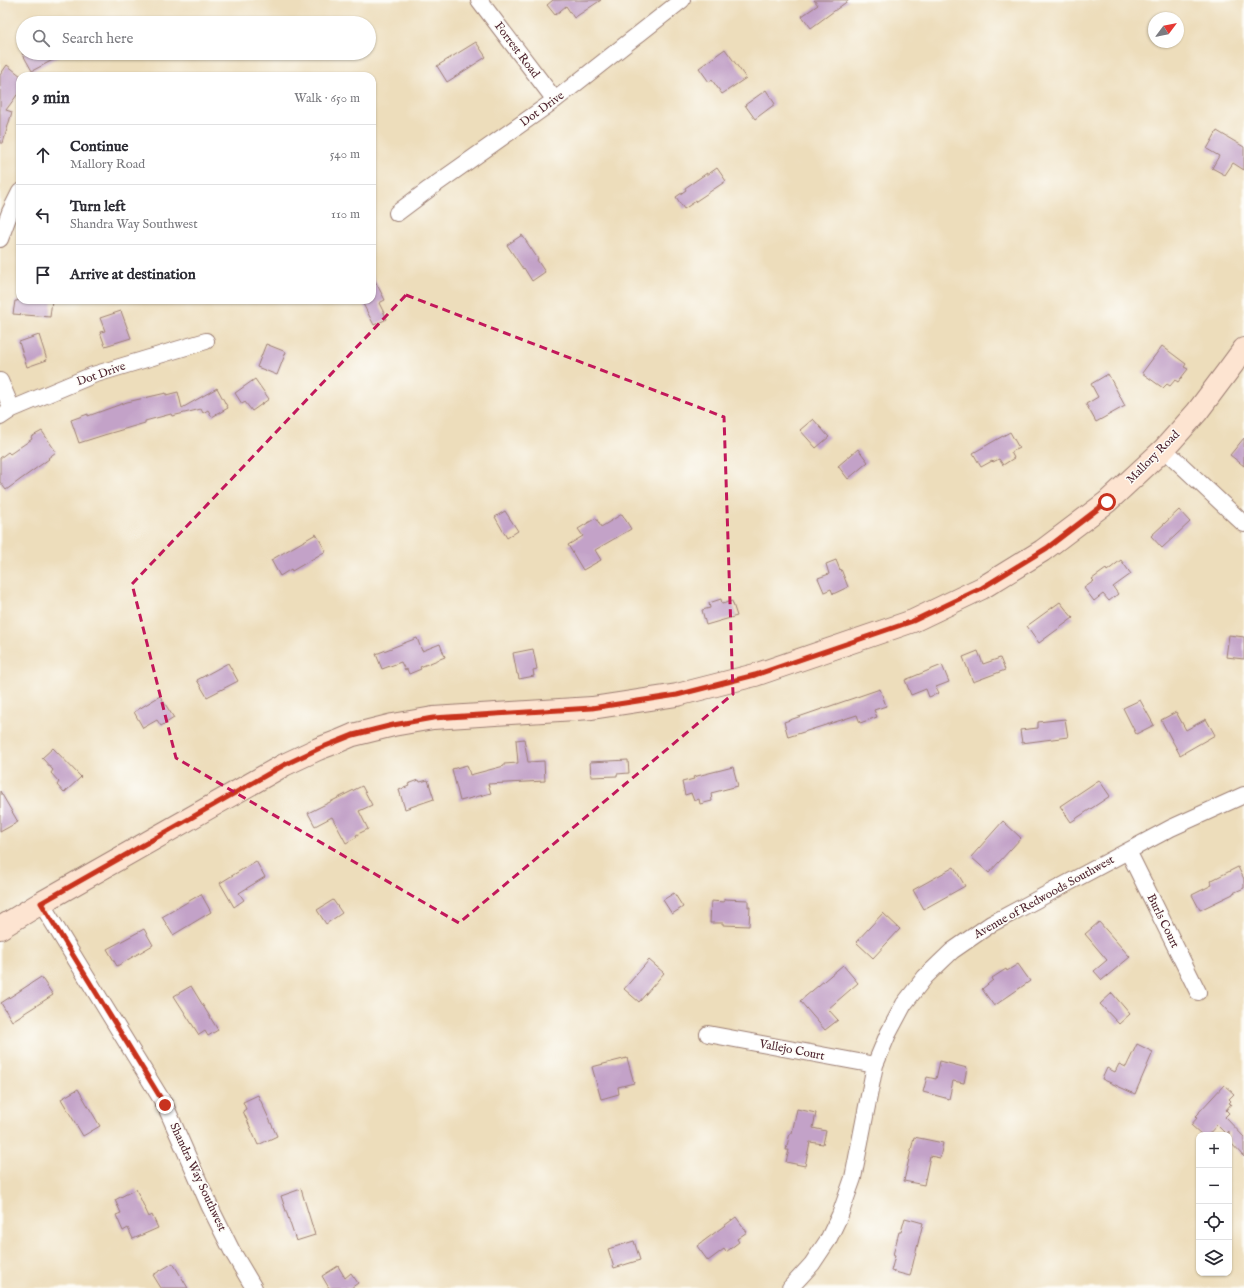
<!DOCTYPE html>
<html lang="en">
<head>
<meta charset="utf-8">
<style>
  body { margin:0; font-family:"IM FELL English",serif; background:#f2f2f3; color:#2b2b33 }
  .controls { position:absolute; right:12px; bottom:12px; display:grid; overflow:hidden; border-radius:8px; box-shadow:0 1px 3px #0004 }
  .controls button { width:36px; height:36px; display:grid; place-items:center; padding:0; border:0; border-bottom:1px solid #e1e1e2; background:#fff; color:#2b2b33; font:20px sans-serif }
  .compass { position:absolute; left:1148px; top:12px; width:36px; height:36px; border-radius:50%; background:#fff; box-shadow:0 1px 3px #0004; rotate:58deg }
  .stop { position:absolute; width:12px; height:12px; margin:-9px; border:3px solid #c8321e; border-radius:50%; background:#fff }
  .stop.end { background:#c8321e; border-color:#fff; box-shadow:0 1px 4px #0008 }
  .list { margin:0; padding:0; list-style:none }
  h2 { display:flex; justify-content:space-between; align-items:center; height:52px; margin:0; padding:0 16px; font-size:17px }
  h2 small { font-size:13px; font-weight:400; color:#7c7c81 }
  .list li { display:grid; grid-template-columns:26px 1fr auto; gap:12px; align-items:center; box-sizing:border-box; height:60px; padding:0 16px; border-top:1px solid #e1e1e2 }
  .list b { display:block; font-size:15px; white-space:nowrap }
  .list p { margin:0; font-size:13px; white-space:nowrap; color:#7c7c81 }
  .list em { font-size:13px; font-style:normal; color:#7c7c81 }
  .icon { flex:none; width:22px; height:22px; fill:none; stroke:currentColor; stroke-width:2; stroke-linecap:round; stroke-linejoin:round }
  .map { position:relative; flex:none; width:1244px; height:1288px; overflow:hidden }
  .search { position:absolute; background:#fff; box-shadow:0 1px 3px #0004; left:16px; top:16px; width:360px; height:44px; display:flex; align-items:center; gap:10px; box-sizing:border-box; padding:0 14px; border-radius:22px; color:#7c7c81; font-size:15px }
  .panel { position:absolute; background:#fff; box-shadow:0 1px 3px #0004; left:16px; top:72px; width:360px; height:232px; border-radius:12px }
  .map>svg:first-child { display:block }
</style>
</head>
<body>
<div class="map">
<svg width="1244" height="1288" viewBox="0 0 1244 1288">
  <rect width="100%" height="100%" fill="#fdfcf7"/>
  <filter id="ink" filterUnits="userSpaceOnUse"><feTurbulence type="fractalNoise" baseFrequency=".025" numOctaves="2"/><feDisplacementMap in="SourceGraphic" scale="8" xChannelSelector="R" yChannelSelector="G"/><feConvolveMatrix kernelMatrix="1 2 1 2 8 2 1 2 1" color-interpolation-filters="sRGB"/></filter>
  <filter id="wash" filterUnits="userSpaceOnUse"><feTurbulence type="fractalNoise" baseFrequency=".012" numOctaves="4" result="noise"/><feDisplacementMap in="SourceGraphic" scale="16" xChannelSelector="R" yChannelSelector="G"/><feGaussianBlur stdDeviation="0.9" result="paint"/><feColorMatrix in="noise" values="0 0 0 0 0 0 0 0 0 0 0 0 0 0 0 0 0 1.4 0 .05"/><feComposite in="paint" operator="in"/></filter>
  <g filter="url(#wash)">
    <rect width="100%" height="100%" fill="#edddbb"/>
    <g id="blocks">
      <path fill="#c3a2c8" d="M553 0H601L574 18 566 6 555 15 547 5Z
        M814 0H849L811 28 802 16 818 5Z
        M476 42 486 57 447 82 437 66Z
        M725 49 746 78 722 94 712 80 709 82 699 68Z
        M22 53H66L32 71Z
        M7 65 21 76H20V91L6 110 12 112 3 143H0V75Z
        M766 90 775 104 755 119 745 105Z
        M1217 131 1244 147V170L1233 163 1225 175 1212 168 1219 156 1207 149Z
        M717 168 726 181 684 209 676 197 686 190 685 188 707 173V175Z
        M522 235 538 259 537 260 545 272 532 281 524 268 523 269 507 245Z
        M372 275 385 300 379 303 387 319 374 325 361 300H372Z
        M18 300H52L50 317 13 314 15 301H17Z
        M121 311 131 338 105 346 100 332 105 331 100 318Z
        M39 335 47 360 27 367 19 342Z
        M266 344 286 352 277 375 257 367Z
        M1162 346 1186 364 1184 367 1188 369 1178 382 1175 380 1170 386 1167 384 1163 388 1142 373Z
        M1108 374 1125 406 1096 422 1086 404 1098 397 1091 384Z
        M255 379 269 399 252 411 245 402 242 404 235 393Z
        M217 388 228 408 212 417 208 410 203 413 201 409 172 416 171 414 145 421V423L104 435 79 443 71 420 88 414V416L127 402 166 393V395L178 392 182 408Z
        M813 419 829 437 816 448 800 430Z
        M42 431 56 452 48 458 49 459 6 490 0 482V458L8 452 10 454 32 439 31 437Z
        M1010 432 1019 448 1011 452 1014 458 1003 465 999 459 993 462 992 461 981 467 973 453Z
        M1244 438V466L1230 455Z
        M858 449 868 462 848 479 838 466Z
        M1179 510 1190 522 1162 548 1151 536Z
        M505 511 518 531 507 538 495 517Z
        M622 514 631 529 595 550 601 560 583 570 568 545 583 536 578 529 596 518 601 527Z
        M316 534 326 551 292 571 291 569 280 576 271 560Z
        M836 560 840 570 841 569 848 587 833 594 831 589 824 592 818 578 829 574 826 564Z
        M1121 560 1131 574 1113 587 1118 594 1109 601 1103 594 1094 601 1084 588 1094 581 1092 579 1106 569 1107 571Z
        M721 599 722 604 732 601 737 616 706 625 702 610 710 608 709 603Z
        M1060 602 1073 618 1039 643 1027 626Z
        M1229 635 1244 637V659L1226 657Z
        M417 638 422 651 440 644 445 657 420 667 421 669 409 674 407 669 405 670 401 662 382 669 376 654Z
        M533 649 537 669 533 670 534 676 519 679 518 674H517L513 653Z
        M978 651 983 664 1000 658 1005 670 973 682 963 657Z
        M228 663 238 681 207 697 197 680Z
        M942 665 949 682 936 687 939 693 929 697 926 689 911 695 905 680Z
        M880 689 886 706 874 710 877 717 860 723 857 715 788 737 784 722Z
        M160 696 174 718 161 726 157 720 143 728 134 712Z
        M1140 700 1154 725 1136 734 1123 708Z
        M1176 712 1186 730 1206 719 1215 735 1180 755 1161 720Z
        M1065 719 1068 737 1022 743 1020 730 1038 728V722Z
        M524 739 528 762 544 761 545 781 488 784 491 793 460 801 452 769 467 765 470 775 504 766V764L518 763 516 740Z
        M53 748 81 777 64 793 57 785 59 782 51 773 53 770 42 758Z
        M628 760 629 773 617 774V776L591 777 590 762Z
        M733 767 738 786 711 793 712 801 700 804 699 799 694 801 691 793 685 795 682 782 694 779 693 777Z
        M419 780 420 782 428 780 434 799 405 809 399 790 409 786 408 784Z
        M1099 780 1110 796 1071 822 1060 806Z
        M362 786 372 805 359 811 368 829 356 835 357 837 346 843 332 817 315 826 308 813Z
        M0 791 18 822 0 832Z
        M1003 821 1021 838 989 873 971 857Z
        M256 861 265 877 239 893 244 900 234 907 220 883Z
        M954 867 965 886 924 909 913 890Z
        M1238 867 1244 879V888L1233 893V894L1200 910 1192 895 1212 885 1210 881Z
        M674 893 683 907 672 914 663 900Z
        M201 894 211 912 173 935 162 917Z
        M724 899 748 900V907H750L749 926 723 925V923H710L711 901 724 902Z
        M333 900 342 913 326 924 317 910Z
        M883 913 900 929 873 958 856 942Z
        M1099 922 1130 957 1102 980 1094 971 1107 960 1085 934Z
        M144 929 153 945 117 966 107 949Z
        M649 960 664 973 639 1002 624 989Z
        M1018 964 1030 981 994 1006 982 989 993 980 992 978 1006 969 1007 971Z
        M843 965 858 983 828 1009 838 1020 825 1030 800 1001Z
        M41 977 53 995 12 1021 1 1003Z
        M191 986 218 1030 208 1036 205 1031 199 1035 174 996Z
        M1112 993 1130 1014 1119 1024 1100 1004Z
        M1137 1044 1153 1052 1135 1094 1102 1079 1107 1068 1115 1072 1119 1064 1126 1067Z
        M627 1058 634 1083 618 1087 619 1094 601 1099 592 1067Z
        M940 1061 967 1068 964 1083 953 1081 949 1099 923 1092 927 1077 936 1079Z
        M1224 1085 1234 1094 1229 1099 1231 1101 1229 1103 1231 1104 1226 1110 1229 1113 1225 1117 1244 1137V1157L1229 1141V1131L1226 1134 1217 1125 1208 1135H1202L1191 1125 1197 1118 1195 1117 1199 1113V1112Z
        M78 1089 100 1126 83 1136 61 1099Z
        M258 1095 277 1136 258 1145 243 1111 246 1109 243 1102Z
        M797 1109 816 1113 813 1128 826 1131 823 1144 810 1142 805 1166 786 1162 789 1150H786L790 1133H792Z
        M914 1137 943 1143 940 1158 930 1156 924 1185 904 1181Z
        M136 1189 149 1217 152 1215 158 1228 133 1239 128 1228 123 1231 116 1215 121 1213 115 1200Z
        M301 1189 315 1235 296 1241 281 1196Z
        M736 1217 747 1232 737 1239 739 1242 726 1252 724 1249 708 1261 697 1246Z
        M905 1218 923 1223 910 1276 891 1271 895 1256 893 1255 899 1232H901Z
        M634 1241 640 1260 614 1268 608 1249Z
        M173 1263 188 1288H161L153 1275Z
        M338 1266 345 1278 351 1273 358 1283 351 1288H328H329L322 1276Z"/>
    </g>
  </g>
  <g filter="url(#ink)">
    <use href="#blocks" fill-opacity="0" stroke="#9c7e73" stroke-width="1"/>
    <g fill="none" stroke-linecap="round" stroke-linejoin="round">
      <defs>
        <path id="street" d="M479 0 555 100
          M397 213 429 189 555 100 682 0
          M0 239 10 212 20 192
          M0 381 12 409
          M0 417 12 409 93 375 206 341
          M1164 449 1244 524
          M1128 851 1198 992
          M41 903 165 1105 210 1207 232 1251 254 1288
          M708 1034 875 1065
          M790 1288 812 1264 828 1240 840 1215 853 1178 875 1065 888 1034 904 1004 925 977 952 951 991 924 1171 828 1244 795"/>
        <path id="secondary" d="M0 928 41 903 284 765 318 749 339 741 353 735 393 725 433 718 592 708 677 695 755 675 913 621 982 588 1042 551 1107 502 1164 449 1197 412 1227 372 1244 349"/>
      </defs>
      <use href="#street" stroke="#9c7e73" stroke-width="18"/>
      <use href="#secondary" stroke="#9c7e73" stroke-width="24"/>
      <use href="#street" stroke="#fff" stroke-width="16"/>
      <use href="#secondary" stroke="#fde4d1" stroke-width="22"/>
    </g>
  </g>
  <g fill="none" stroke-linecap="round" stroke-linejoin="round" filter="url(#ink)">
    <path stroke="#c8321e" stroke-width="5" d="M165 1105 41 903 284 765 318 749 353 735 393 725 433 718 592 708 677 695 755 675 913 621 982 588 1047 548 1107 502"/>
  </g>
  <path fill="none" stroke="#c2185b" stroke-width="3" stroke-dasharray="8 5" stroke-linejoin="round" d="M406 295 724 417 733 694 459 923 176 758 132 584Z"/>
  <g text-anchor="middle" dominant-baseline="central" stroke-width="3" stroke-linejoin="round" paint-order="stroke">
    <g font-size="12" fill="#4a1f2b" stroke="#fdfcf7">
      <text transform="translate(517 50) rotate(53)">Forrest Road</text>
      <text transform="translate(542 109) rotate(-36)">Dot Drive</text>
      <text transform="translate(101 374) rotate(-19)">Dot Drive</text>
      <text transform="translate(1153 457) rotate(-45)">Mallory Road</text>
      <text transform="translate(1044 897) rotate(-29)">Avenue of Redwoods Southwest</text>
      <text transform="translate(1163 921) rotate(64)">Burls Court</text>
      <text transform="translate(792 1050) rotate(11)">Vallejo Court</text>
      <text transform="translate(198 1177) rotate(65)">Shandra Way Southwest</text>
    </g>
  </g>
</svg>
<div class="controls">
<button>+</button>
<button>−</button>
<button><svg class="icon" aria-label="locate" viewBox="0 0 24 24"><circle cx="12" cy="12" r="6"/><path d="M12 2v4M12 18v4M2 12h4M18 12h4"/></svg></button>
<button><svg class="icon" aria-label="layers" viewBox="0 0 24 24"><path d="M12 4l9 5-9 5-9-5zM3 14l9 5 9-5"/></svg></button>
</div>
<svg class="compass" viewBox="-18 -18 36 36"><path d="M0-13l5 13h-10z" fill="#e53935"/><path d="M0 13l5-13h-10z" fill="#7c7c81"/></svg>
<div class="stop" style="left:1107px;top:502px"></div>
<div class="stop end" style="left:165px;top:1105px"></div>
<div class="search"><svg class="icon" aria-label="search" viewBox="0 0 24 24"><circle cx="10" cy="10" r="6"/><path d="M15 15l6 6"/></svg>Search here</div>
<section class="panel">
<h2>9 min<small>Walk · 650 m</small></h2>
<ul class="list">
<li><svg class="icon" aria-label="ahead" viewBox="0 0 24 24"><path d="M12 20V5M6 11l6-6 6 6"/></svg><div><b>Continue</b><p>Mallory Road</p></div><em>540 m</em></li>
<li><svg class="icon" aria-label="left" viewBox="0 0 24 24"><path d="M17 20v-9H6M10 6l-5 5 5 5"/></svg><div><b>Turn left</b><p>Shandra Way Southwest</p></div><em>110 m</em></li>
<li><svg class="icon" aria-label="arrive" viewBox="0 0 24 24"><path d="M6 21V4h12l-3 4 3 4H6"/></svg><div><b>Arrive at destination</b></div></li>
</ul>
</section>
</div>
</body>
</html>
